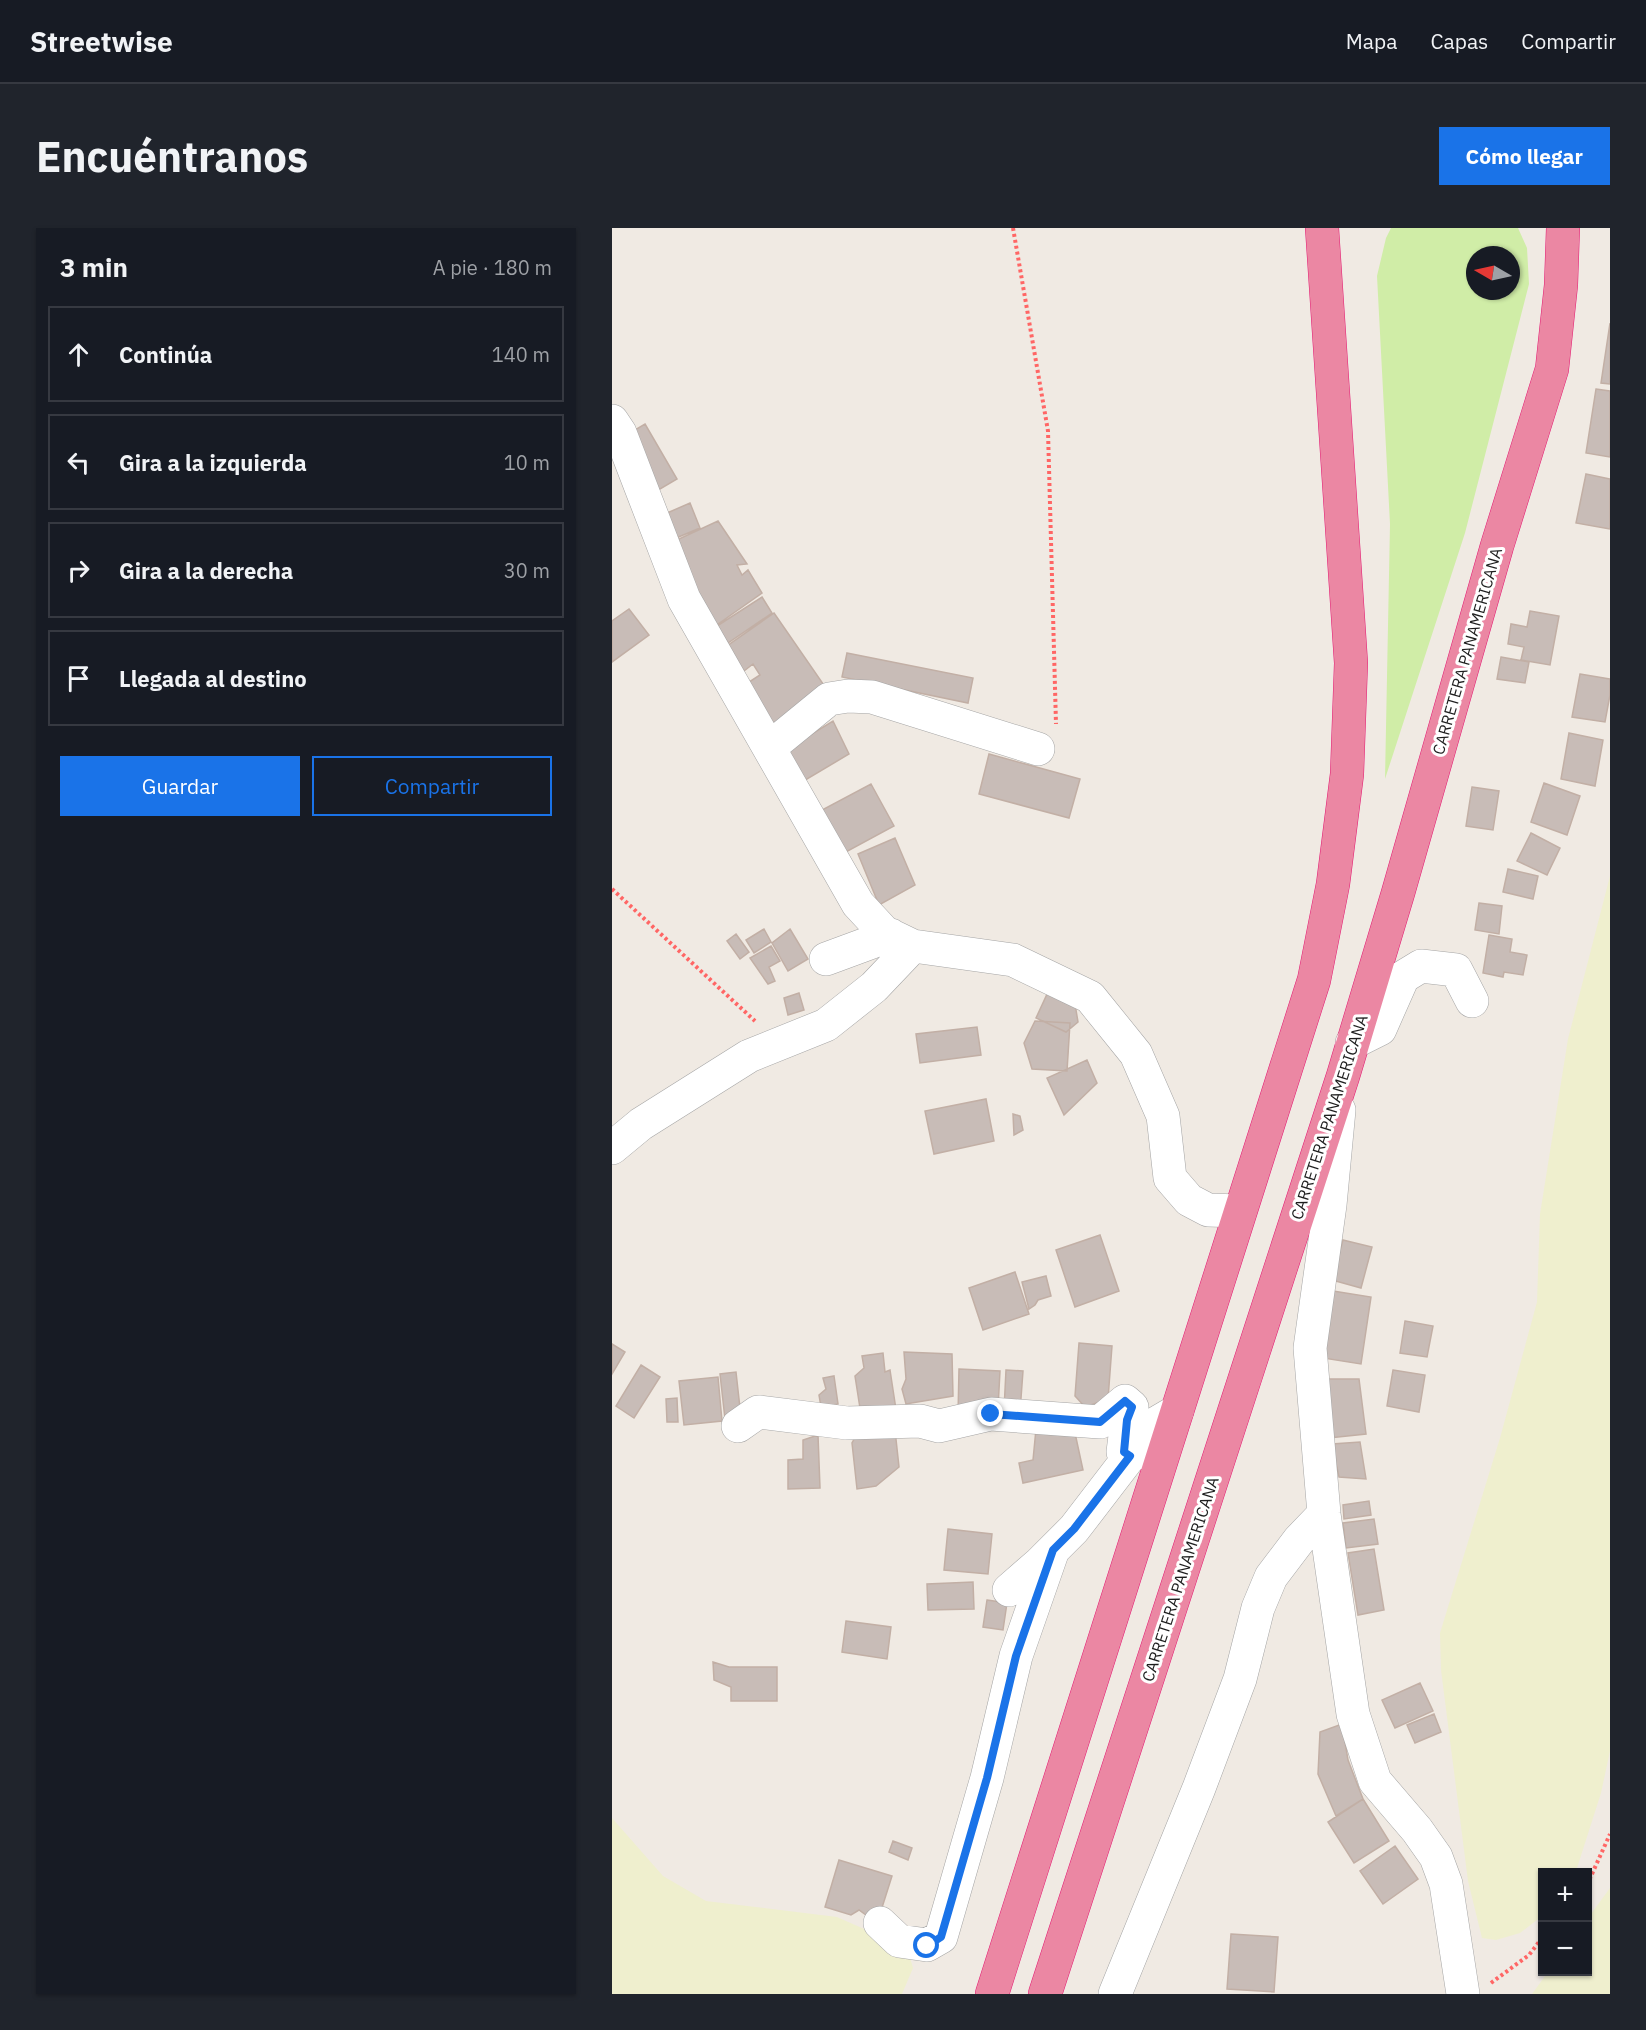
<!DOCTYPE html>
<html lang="es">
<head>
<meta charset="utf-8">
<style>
  body { margin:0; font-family:"IBM Plex Sans",sans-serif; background:#20242c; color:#f1f3f6 }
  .controls { position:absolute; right:18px; bottom:18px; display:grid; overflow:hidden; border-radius:0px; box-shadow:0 2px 4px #0004 }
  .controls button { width:54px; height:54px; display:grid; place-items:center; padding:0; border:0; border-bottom:2px solid #363941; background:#171b24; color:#f1f3f6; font:30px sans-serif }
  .compass { position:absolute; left:854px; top:18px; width:54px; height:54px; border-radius:50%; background:#171b24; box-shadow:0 2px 4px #0004; rotate:279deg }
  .stop { position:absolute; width:18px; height:18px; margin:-14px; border:4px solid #1a73e8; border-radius:50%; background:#fff }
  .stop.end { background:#1a73e8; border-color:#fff; box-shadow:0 2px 6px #0008 }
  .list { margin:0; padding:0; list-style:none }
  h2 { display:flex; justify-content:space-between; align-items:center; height:78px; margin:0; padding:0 24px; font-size:26px }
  h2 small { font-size:20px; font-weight:400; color:#9ea1a6 }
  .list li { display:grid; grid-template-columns:39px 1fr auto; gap:18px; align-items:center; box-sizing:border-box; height:96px; margin:0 12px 12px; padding:0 12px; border:2px solid #363941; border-radius:0px }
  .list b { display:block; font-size:22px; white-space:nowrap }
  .list em { font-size:20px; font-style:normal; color:#9ea1a6 }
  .actions { display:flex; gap:12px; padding:18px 24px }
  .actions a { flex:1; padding:14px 0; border:2px solid #1a73e8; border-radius:0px; text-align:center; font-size:21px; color:#1a73e8 }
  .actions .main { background:#1a73e8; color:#fff }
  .icon { flex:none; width:33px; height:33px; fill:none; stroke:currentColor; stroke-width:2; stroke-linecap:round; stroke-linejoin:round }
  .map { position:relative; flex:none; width:998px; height:1766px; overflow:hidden; border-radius:0px }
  header { display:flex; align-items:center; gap:36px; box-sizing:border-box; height:84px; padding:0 30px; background:#171b24; border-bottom:2px solid #363941 }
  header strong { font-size:28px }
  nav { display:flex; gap:33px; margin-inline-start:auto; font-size:21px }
  .intro { display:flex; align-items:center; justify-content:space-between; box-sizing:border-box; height:144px; padding:0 36px }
  h1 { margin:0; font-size:42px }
  .button { padding:15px 27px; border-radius:0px; background:#1a73e8; color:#fff; font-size:21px; font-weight:700 }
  main { display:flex; gap:36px; padding:0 36px }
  aside { flex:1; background:#171b24; border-radius:0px; box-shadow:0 2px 4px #0004 }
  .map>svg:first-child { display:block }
</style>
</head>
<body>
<header>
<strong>Streetwise</strong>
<nav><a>Mapa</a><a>Capas</a><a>Compartir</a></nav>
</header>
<div class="intro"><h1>Encuéntranos</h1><a class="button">Cómo llegar</a></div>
<main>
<aside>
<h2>3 min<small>A pie · 180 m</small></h2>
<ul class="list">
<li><svg class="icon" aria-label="ahead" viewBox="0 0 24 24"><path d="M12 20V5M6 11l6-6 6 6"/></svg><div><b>Continúa</b></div><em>140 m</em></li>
<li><svg class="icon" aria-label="left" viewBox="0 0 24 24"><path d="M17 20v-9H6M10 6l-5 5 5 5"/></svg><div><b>Gira a la izquierda</b></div><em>10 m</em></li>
<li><svg class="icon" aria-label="right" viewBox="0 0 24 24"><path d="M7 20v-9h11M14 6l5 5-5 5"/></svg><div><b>Gira a la derecha</b></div><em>30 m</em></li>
<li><svg class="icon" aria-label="arrive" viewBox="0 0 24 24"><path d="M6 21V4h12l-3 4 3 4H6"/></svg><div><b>Llegada al destino</b></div></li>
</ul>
<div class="actions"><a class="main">Guardar</a><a>Compartir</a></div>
</aside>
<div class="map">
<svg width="998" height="1766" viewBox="0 0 998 1766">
  <rect width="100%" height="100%" fill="#f0eae3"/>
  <path fill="#efefce" d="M998 648V1523L989 1565 965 1640 962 1644H930V1688L908 1705 884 1712 870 1710 856 1653 829 1442 828 1405 888 1210 925 1074 928 986 956 811Z
    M0 1590 51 1648 94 1673 225 1689 295 1720 301 1740 290 1766H0Z
    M998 1660V1766H920L936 1744H975L976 1690Z"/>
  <path fill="#d0eda7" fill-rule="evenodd" d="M779 0H906L915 20 917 56 853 305 773 551 778 296 765 48 774 10ZM863 27H899V63H863Z"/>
  <path fill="#c8bcb7" stroke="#c2afa5" stroke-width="1.5" d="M998 95V156L989 155Z
    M984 161 998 163V229L974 225Z
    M33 196 65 251 43 264 11 209Z
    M974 246 998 251V301L964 295Z
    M78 275 88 300 57 313 46 289Z
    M106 293 135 336 125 337 130 347 136 342 150 365 99 401 56 316Z
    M150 369 160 385 116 415 105 398Z
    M17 381 37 407 0 434V393Z
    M918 383 947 388 938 437 909 432 912 419 896 416 899 396 915 399Z
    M162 385 216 463 164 499 134 456 148 447 141 436 132 443 115 418Z
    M235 425 361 450 356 475 230 449Z
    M889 429 917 434 913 455 885 451Z
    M968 446 998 451V467L993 494 960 489Z
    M221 493 237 526 190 554 172 523Z
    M957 505 991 512 983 558 949 551Z
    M377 526 468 551 457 590 367 566Z
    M932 555 968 568 955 607 919 594Z
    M259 556 282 598 232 625 210 582Z
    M860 559 887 563 881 602 854 598Z
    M919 605 948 620 935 647 905 633Z
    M283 610 303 657 267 677 246 626Z
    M896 641 926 648 921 671 891 664Z
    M867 675 890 678 887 706 863 702Z
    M152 701 159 714 142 725 134 712Z
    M178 701 196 731 176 743 160 715Z
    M124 706 137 724 128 731 115 713Z
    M877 707 900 711 898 724 915 727 911 747 892 744 891 749 871 745Z
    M159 718 168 733 157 739 163 753 156 756 138 730Z
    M436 764 463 776 466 794 454 804 424 790Z
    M187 765 192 782 176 787 172 770Z
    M423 793 458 795 455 843 420 841 412 815Z
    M365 799 369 827 308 835 304 806Z
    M475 832 485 855 452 887 435 850Z
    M374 871 382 913 322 926 313 883Z
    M401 886 408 888 411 902 402 907Z
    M488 1007 507 1063 463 1079 444 1022Z
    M731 1012 760 1019 749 1060 720 1052Z
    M403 1044 417 1086 371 1102 357 1060Z
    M434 1048 439 1068 426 1072 423 1077 417 1081 410 1054Z
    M721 1063 759 1069 749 1136 711 1130Z
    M793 1093 821 1098 815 1129 788 1125Z
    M467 1115 500 1118 496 1171 473 1179 463 1168Z
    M0 1116 13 1124 0 1146Z
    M292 1124 340 1126 341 1168 294 1176 290 1161 294 1151Z
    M271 1125 273 1144 278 1142 285 1188 250 1193 243 1148 252 1140 250 1128Z
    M29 1137 48 1149 22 1190 4 1178Z
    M347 1141 388 1143 386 1180 346 1187Z
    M394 1142 411 1143 408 1184 392 1182Z
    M781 1142 813 1147 807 1184 775 1178Z
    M124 1144 129 1189 113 1191 108 1146Z
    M222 1148 226 1176 209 1179 207 1167 214 1161 211 1150Z
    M106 1149 110 1193 72 1197 67 1153Z
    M709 1151H747L754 1206 717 1210Z
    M65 1170 66 1194H55L54 1171Z
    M424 1201 463 1205 471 1242 411 1255 407 1235 421 1232Z
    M283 1202 287 1239 264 1258 245 1261 240 1215 245 1206Z
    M206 1207 208 1260 176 1261V1232L191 1231V1212Z
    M748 1214 754 1251 727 1249 720 1216Z
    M757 1273 759 1287 732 1291 731 1277Z
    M762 1291 766 1316 734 1320 731 1295Z
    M336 1301 380 1306 376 1346 332 1342Z
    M762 1321 772 1382 746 1387 736 1325Z
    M361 1354 362 1381 316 1382 315 1356Z
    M375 1372 395 1375 391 1402 371 1399Z
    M234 1393 279 1399 275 1431 230 1424Z
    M101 1434 117 1439H165V1473H119V1459L102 1452Z
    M808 1455 821 1483 783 1500 770 1472Z
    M822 1486 829 1504 803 1515 795 1497Z
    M730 1496 736 1532 751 1571 724 1588 706 1546 708 1504Z
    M751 1571 777 1613 742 1635 716 1594Z
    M281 1613 300 1620 296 1632 277 1624Z
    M783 1618 806 1651 771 1676 748 1643Z
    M227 1632 280 1648 268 1686 258 1690 247 1682 239 1687 213 1679Z
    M619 1706 666 1709 662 1764 615 1761Z"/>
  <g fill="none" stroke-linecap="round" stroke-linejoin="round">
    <defs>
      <path id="minor" d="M0 193 8 205 72 371 246 676 272 704 301 718 401 732 478 769 524 826 551 888 558 950 577 972 596 982 628 983
        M157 520 217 471 236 468 260 469 426 521
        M214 731 279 707
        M740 815 768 801 791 749 809 738 844 742 860 773
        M727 882 718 977 698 1120 712 1286 741 1486 763 1553 805 1602 824 1629 834 1656 851 1766
        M0 920 29 896 137 828 214 797 262 759 301 718
        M126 1198 146 1184 235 1195 308 1193 327 1198 379 1186 488 1194 513 1173 520 1179 515 1192 511 1224 518 1228 528 1224 536 1200 565 1183
        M397 1362 428 1335 462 1301 518 1228
        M268 1695 287 1713 315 1717 329 1709 375 1550 404 1428 441 1322
        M503 1766 587 1560 628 1451 646 1380 659 1349 687 1312 712 1286"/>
      <path id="highway" d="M380 1766 702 752 721 656 735 546 739 435 710 0
        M433 1766 731 848 786 665 885 318 940 141 949 57 951 0"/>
    </defs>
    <use href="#minor" stroke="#a5a5a5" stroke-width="34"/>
    <use href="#highway" stroke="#e31b73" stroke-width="34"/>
    <path stroke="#ff6665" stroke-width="4" stroke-dasharray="3 3" stroke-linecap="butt" d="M401 0 436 203 444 496
      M0 661 143 793
      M975 1657 998 1606
      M879 1755 917 1727 930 1710"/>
    <use href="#minor" stroke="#fff" stroke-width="33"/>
    <use href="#highway" stroke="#eb87a3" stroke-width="33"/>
  </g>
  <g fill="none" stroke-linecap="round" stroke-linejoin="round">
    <path stroke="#1a73e8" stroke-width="8" d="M315 1718 329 1709 375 1550 404 1428 441 1322 462 1301 518 1228 512 1224 515 1192 520 1179 513 1173 488 1194 379 1186"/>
  </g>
  <g text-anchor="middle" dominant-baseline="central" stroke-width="6" stroke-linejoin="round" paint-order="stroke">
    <g font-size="16" fill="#1e1e1e" stroke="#fff">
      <text transform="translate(855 423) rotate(-74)">CARRETERA PANAMERICANA</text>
      <text transform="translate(717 889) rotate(-72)">CARRETERA PANAMERICANA</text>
      <text transform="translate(568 1351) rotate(-72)">CARRETERA PANAMERICANA</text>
    </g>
  </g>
</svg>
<div class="controls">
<button>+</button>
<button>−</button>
</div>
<svg class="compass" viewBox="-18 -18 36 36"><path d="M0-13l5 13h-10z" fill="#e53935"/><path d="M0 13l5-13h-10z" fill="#9ea1a6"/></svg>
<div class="stop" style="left:315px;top:1718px"></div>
<div class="stop end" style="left:379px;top:1186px"></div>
</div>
</main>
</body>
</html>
